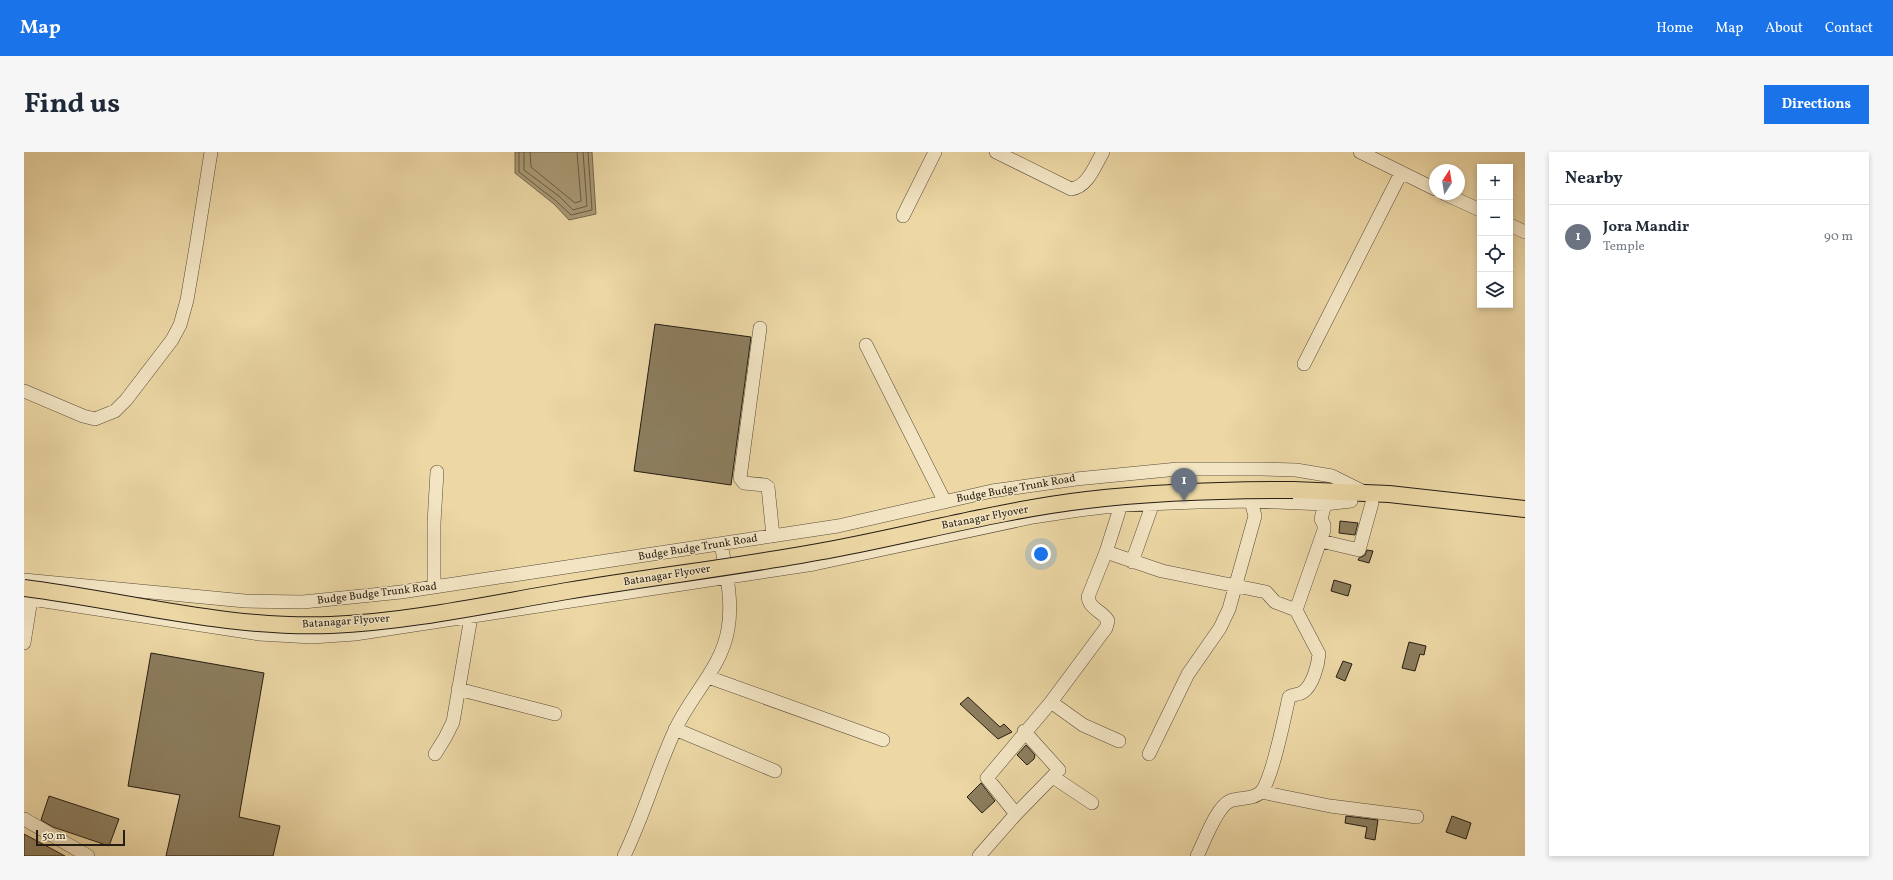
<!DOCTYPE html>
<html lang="en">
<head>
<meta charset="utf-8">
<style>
  body { margin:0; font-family:Vollkorn,serif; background:#f6f6f7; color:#1f2937 }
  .controls { position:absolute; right:12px; top:12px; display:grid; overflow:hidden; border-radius:0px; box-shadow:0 2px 6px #0003 }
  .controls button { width:36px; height:36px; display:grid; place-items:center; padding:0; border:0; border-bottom:1px solid #e0e1e3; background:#fff; color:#1f2937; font:20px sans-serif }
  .compass { position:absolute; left:1405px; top:12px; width:36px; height:36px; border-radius:50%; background:#fff; box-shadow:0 2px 6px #0003; rotate:12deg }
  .scale { position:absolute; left:12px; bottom:10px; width:89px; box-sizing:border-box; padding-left:4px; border:2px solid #251d13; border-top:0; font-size:11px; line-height:14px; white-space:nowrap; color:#251d13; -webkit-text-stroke:3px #f3e5c4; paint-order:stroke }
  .you { position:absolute; left:1017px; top:402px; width:14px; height:14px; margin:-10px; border:3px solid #fff; border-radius:50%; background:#1a73e8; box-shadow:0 0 0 6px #1a73e833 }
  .badge { display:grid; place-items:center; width:26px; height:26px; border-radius:50%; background:#1a73e8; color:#fff; font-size:13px; font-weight:700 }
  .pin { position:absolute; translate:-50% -33px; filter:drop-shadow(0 1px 2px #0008) }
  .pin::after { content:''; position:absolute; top:21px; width:14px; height:12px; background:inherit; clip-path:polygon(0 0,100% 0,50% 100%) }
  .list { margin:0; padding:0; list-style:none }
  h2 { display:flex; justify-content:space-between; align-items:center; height:52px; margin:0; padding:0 16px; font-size:17px }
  h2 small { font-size:13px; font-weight:400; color:#747a83 }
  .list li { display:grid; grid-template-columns:26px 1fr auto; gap:12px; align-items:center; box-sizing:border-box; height:64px; padding:0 16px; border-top:1px solid #e0e1e3 }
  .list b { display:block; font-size:15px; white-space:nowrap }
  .list p { margin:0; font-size:13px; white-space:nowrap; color:#747a83 }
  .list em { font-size:13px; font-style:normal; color:#747a83 }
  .icon { flex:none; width:22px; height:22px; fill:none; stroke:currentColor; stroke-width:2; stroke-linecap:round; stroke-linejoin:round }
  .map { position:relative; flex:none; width:1501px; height:704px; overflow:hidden; border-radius:0px }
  header { display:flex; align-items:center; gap:24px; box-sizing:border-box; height:56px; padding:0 20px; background:#1a73e8; color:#fff }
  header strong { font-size:19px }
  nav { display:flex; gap:22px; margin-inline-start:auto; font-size:14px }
  .intro { display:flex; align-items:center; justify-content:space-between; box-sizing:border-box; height:96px; padding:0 24px }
  h1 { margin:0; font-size:28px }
  .button { padding:10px 18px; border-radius:0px; background:#1a73e8; color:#fff; font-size:14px; font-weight:700 }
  main { display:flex; gap:24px; padding:0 24px }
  aside { flex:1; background:#fff; border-radius:0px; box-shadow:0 2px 6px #0003 }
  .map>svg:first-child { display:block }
</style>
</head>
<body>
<header>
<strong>Map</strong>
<nav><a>Home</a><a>Map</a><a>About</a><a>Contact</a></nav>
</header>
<div class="intro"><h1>Find us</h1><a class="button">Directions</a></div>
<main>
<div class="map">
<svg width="1501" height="704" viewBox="0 0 1501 704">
  <rect width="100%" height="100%" fill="#ecd7a5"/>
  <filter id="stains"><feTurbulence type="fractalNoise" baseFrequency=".005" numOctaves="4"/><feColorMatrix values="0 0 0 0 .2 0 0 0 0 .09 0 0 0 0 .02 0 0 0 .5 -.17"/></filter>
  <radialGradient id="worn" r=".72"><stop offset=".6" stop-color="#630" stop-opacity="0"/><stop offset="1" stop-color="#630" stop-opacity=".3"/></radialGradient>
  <path fill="#a89873" stroke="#74674d" d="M491 0H568L572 62 545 68 530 52 491 21Z"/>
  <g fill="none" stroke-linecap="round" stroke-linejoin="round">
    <path stroke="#665a43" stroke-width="1" d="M495 0V20L532 49 547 63 568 58 564 0
      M500 0V18L536 45 549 58 563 54 559 0
      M506 0 507 15 551 51 557 49 553 0"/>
  </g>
  <path fill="#8c7e5f" stroke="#251d13" d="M631 172 727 185 707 333 610 319Z
    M1316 369 1334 371 1331 383 1315 381Z
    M1343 398 1349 399 1345 411 1334 408 1335 406 1341 403Z
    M1310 428 1327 433 1324 444 1307 439Z
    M1385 490 1402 494 1400 503 1396 502 1391 519 1378 516Z
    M127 501 240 521 215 665 256 674 249 704H142L156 643 104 634Z
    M1319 509 1328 512 1321 529 1312 525Z
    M944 545 976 575 980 572 988 580 974 587 936 552Z
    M1002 593 1011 603 1010 607 1003 613 993 603Z
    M957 631 971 649 958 661 943 645Z
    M25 644 95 667 85 694 29 675 17 668Z
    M1322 664 1354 668 1351 688 1341 686 1343 675 1321 671Z
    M1428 664 1447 671 1442 687 1422 680Z
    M0 682 15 690 41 704H0Z"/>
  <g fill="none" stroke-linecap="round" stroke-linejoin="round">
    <defs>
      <path id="minor" d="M972 0 1047 37C1064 35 1071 13 1079 0
        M1336 0 1411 37
        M1421 42 1456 58
        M879 64 911 0
        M1486 73 1501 80
        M736 176 716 326 720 331 741 333 744 335 749 384
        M842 193 921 350
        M1280 212 1377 21
        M0 239 59 264 71 267 91 259 102 248 148 188 156 173 163 148 172 95 187 0
        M1297 389 1335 398 1348 351
        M1082 400 1138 419 1242 440 1251 450 1272 458 1295 502C1294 513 1289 533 1279 540 1275 543 1269 542 1265 545 1261 563 1248 628 1237 640 1229 648 1216 645 1206 649 1192 655 1180 691 1173 704
        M1108 410 1129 351
        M0 428 221 449 279 450 377 440 814 374 968 339 1052 327 1154 317H1238L1272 318 1308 324 1340 340
        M410 435V371L413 320
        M0 446 235 482 288 485 331 482 790 412 1009 365 1055 358 1097 353 1173 350 1227 349 1301 352 1327 349
        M1272 458 1300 378V373L1297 367 1301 352
        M0 491 7 447
        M684 525 859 588
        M434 537 531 562
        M1027 550 1059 573 1095 589
        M651 577 751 619
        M411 602 421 586 429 570 447 465
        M1125 602 1164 522 1196 476 1205 457 1231 364 1227 349
        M1029 625 1068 651
        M1237 640 1306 654 1393 665
        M992 662 963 626 1027 550 1082 476 1084 469C1079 459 1066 458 1064 445L1082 400 1097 353
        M0 667 64 704
        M600 704C620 663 632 619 651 578 667 543 698 515 704 477 709 449 702 419 697 392
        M955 704 992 662 1035 618 1000 579"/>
      <path id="major" d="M1269 338 1365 342 1501 357"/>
    </defs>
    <use href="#minor" stroke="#574c38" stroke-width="14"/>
    <use href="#major" stroke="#251d13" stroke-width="18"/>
    <use href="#minor" stroke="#f3e5c4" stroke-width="13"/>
    <use href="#major" stroke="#ecd7a5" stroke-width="16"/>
    <defs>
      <path id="major-bridge" d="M0 436C103 449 202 477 307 473 384 470 466 452 543 439 632 424 721 414 810 397 894 381 978 358 1063 348 1132 340 1200 338 1269 338"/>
    </defs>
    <use href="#major-bridge" stroke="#251d13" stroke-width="18" stroke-linecap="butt"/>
    <use href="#major-bridge" stroke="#ecd7a5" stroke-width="16"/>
  </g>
  <g text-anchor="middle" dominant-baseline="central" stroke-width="3" stroke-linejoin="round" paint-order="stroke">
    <g font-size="11" fill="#251d13" stroke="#f3e5c4">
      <text transform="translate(992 337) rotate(-10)">Budge Budge Trunk Road</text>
      <text transform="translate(961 366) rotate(-11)">Batanagar Flyover</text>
      <text transform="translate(674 396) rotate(-9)">Budge Budge Trunk Road</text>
      <text transform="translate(643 424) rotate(-9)">Batanagar Flyover</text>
      <text transform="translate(353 442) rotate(-7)">Budge Budge Trunk Road</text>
      <text transform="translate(322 470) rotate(-4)">Batanagar Flyover</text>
    </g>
  </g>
  <rect width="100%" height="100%" filter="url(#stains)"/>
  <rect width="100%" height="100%" fill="url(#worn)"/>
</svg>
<div class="controls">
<button>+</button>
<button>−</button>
<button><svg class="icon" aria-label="locate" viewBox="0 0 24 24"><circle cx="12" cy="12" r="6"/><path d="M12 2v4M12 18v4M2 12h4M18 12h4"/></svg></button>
<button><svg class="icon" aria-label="layers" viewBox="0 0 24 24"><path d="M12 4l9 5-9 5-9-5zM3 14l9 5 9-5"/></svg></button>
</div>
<svg class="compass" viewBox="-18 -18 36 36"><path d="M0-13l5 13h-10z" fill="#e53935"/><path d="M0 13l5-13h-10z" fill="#747a83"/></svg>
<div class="scale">50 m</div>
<div class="you"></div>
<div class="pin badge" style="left:1160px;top:349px;background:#6b7280">1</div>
</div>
<aside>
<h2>Nearby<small></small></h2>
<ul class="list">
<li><span class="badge" style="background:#6b7280">1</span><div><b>Jora Mandir</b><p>Temple</p></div><em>90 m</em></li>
</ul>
</aside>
</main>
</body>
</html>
